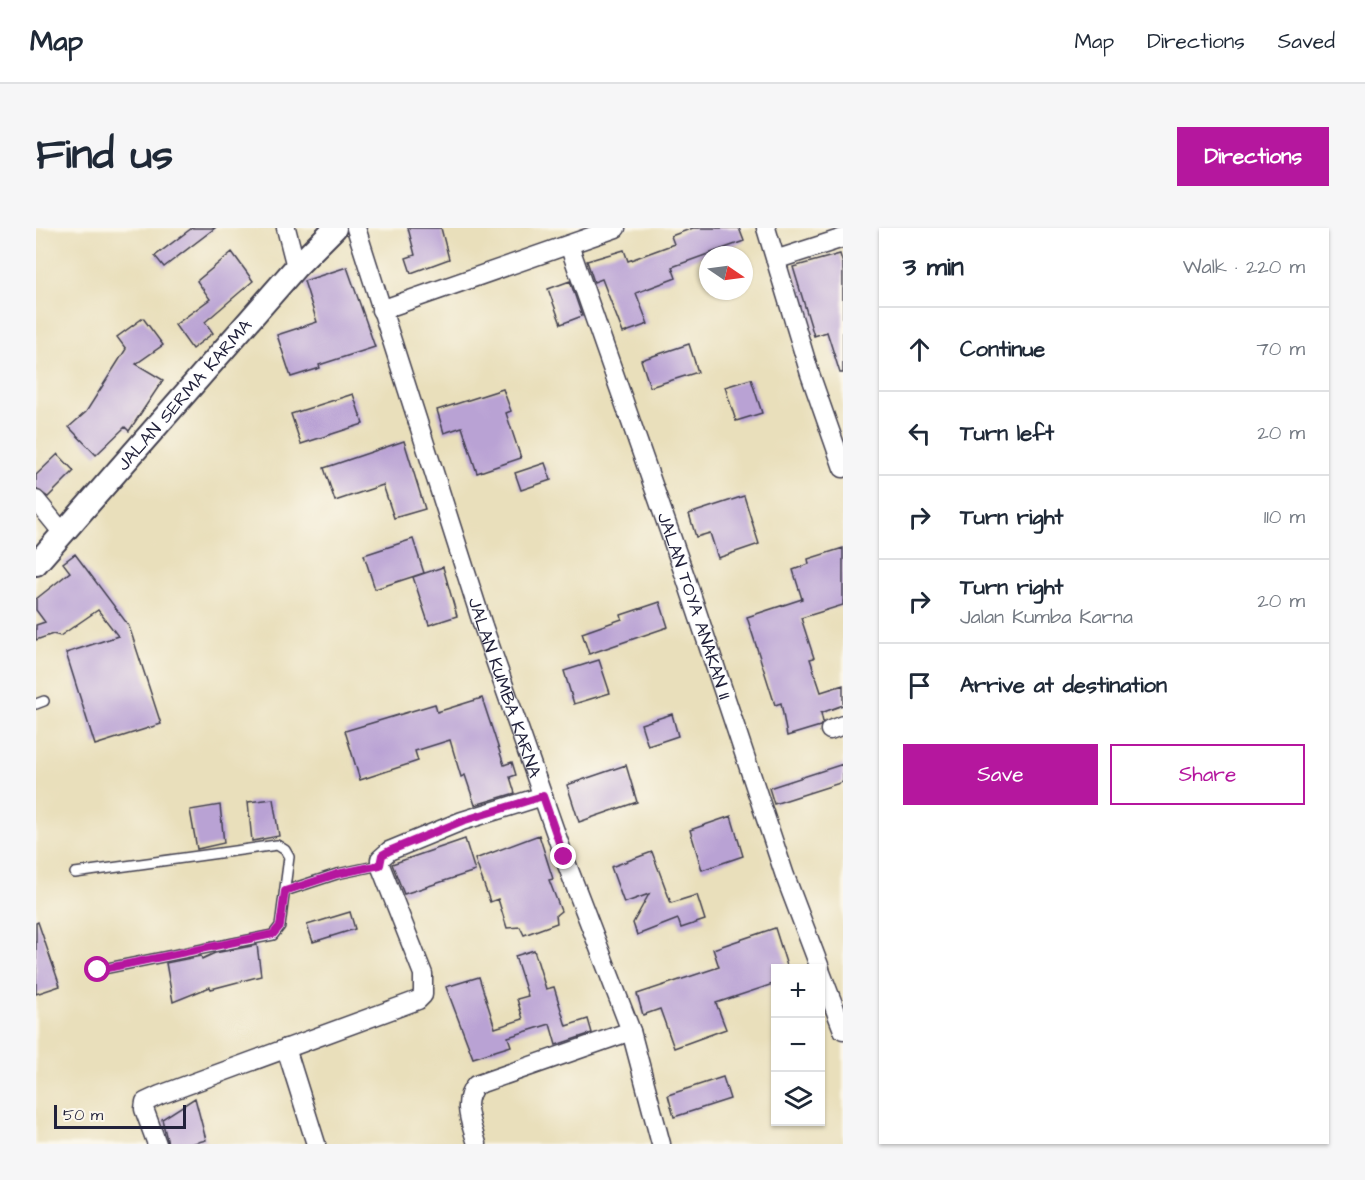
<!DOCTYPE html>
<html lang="en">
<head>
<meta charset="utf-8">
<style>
  body { margin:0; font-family:"Architects Daughter",sans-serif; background:#f6f6f7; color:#1f2937 }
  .controls { position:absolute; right:18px; bottom:18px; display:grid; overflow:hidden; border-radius:0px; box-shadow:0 2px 4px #0004 }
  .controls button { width:54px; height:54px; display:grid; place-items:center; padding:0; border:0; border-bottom:2px solid #e0e1e3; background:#fff; color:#1f2937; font:30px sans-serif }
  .compass { position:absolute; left:663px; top:18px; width:54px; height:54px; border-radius:50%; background:#fff; box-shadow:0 2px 4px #0004; rotate:103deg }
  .scale { position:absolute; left:18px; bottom:15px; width:132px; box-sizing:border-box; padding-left:6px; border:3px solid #22223b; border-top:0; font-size:16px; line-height:21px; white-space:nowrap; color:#22223b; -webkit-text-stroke:4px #fbf7ec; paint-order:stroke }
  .stop { position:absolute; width:18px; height:18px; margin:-14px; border:4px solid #b5179e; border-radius:50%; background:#fff }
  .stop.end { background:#b5179e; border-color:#fff; box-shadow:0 2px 6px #0008 }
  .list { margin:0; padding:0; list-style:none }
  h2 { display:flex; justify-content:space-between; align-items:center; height:78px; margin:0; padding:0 24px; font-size:26px }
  h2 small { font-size:20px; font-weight:400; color:#747a83 }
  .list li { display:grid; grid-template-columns:39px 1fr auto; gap:18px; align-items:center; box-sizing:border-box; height:84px; padding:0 24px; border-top:2px solid #e0e1e3 }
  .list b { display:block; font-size:22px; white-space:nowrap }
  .list p { margin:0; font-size:20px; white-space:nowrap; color:#747a83 }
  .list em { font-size:20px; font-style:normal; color:#747a83 }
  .actions { display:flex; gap:12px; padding:18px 24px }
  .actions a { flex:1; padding:14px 0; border:2px solid #b5179e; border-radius:0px; text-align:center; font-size:21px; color:#b5179e }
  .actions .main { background:#b5179e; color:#fff }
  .icon { flex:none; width:33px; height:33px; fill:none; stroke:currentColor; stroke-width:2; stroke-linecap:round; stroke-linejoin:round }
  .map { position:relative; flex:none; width:807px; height:916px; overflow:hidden; border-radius:0px }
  header { display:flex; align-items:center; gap:36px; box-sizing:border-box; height:84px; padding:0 30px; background:#fff; border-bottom:2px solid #e0e1e3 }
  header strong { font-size:28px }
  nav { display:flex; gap:33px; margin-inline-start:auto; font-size:21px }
  .intro { display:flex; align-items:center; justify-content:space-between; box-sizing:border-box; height:144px; padding:0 36px }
  h1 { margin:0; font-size:42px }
  .button { padding:15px 27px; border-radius:0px; background:#b5179e; color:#fff; font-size:21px; font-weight:700 }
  main { display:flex; gap:36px; padding:0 36px }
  aside { flex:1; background:#fff; border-radius:0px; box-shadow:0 2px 4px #0004 }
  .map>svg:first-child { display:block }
</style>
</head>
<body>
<header>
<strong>Map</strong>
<nav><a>Map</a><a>Directions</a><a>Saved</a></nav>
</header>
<div class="intro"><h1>Find us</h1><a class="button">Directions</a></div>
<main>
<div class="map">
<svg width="807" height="916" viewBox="0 0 807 916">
  <rect width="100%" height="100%" fill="#fbf7ec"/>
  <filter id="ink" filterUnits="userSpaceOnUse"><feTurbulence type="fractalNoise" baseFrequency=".0167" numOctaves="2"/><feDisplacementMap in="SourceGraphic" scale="12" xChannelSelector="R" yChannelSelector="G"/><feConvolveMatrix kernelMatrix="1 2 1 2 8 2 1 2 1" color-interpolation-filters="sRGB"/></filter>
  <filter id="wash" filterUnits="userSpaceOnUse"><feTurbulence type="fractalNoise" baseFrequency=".008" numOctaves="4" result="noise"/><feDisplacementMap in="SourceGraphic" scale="24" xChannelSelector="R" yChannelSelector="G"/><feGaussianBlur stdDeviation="1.35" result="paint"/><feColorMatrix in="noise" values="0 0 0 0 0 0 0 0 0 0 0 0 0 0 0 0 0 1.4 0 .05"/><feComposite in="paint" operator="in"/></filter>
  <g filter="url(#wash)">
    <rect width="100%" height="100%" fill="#e9dfbb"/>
    <g id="blocks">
      <path fill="#b9a2d4" d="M156 0H179L128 39 119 28Z
        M372 0H405L413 31 375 45 370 30 379 27Z
        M657 0H703L708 13 636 39 640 50 600 65 612 96 587 105 566 51 558 54 551 33 588 22 592 33 638 16 635 8Z
        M196 24 217 53 169 94 177 105 156 121 139 97 174 71 161 53Z
        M804 26 807 36V145H804L791 104 778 108 757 39Z
        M311 39 339 119 283 137 284 140 255 149 241 107 281 94 268 53Z
        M534 53 546 88 525 96 512 61Z
        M107 90 127 117 100 136 127 152 93 203 89 199 60 227 33 199 50 184 90 121 81 109Z
        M653 116 662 144 614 159 605 132Z
        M715 151 726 185 700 193 689 159Z
        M467 161 475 183 470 185 485 230 441 245 426 199 408 205 401 182Z
        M317 166 327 196 265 216 255 186Z
        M368 213 389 281 358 290 347 257 299 273 288 240Z
        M22 226 38 243 12 269 0 261V247Z
        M509 235 515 252 485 262 479 245Z
        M708 268 723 316 682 330 674 305 660 309 653 286Z
        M377 311 388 345 339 361 328 327Z
        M807 320V377L765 390 778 430 774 431 785 464 807 457V477L785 485 787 494 784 498 751 508 745 475 739 477 711 389 766 371 757 342 773 336 772 331Z
        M39 326 93 398 125 496 59 517 30 425 82 408 62 382 24 408 17 406 0 412V397L9 394 0 382V371L34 344 27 335Z
        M407 339 421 388 393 397 377 349Z
        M624 374 632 399 553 426 546 405 586 391 585 387Z
        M563 432 574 465 538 476 528 443Z
        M446 470 468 537 476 534 480 547 474 549 479 565 439 577 429 547 425 549 414 512 379 523 382 533 324 552 309 503 399 476 401 484Z
        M636 486 642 508 612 518 605 496Z
        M807 536V554L738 576 733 560Z
        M590 537 601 574 543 594 531 557Z
        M237 571 243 608 216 613 212 574Z
        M184 577 188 615 161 621 154 582Z
        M695 588 707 628 666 642 654 602Z
        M503 607 517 651 513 652 525 683 520 687 521 695 488 707 484 699 471 700 462 671 454 674 439 631Z
        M429 611 439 643 368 666 356 636Z
        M616 624 635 675 661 667 669 692 645 700 642 691 601 707 597 695 613 666 588 675 575 639Z
        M314 684 319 701 277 714 271 697Z
        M2 694 24 758 0 766V695Z
        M739 700 752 741H740V755L680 775 690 801 638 820 624 781 607 787 601 766 683 739 677 721Z
        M221 717 225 748 175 761 174 759 137 774 130 735 165 728 166 731 179 725Z
        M498 722 510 761 518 759 530 798 552 791 556 805 520 817 514 796 472 809 475 818 437 830 410 759 443 749 459 800 487 791 481 771 492 768 479 728Z
        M687 849 694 871 638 889 632 867Z
        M159 870 170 912 155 916H132L126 891Z"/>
    </g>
  </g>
  <g filter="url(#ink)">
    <use href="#blocks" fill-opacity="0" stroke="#403e4e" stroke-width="1.5"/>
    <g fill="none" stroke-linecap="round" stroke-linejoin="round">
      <defs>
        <path id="service" d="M0 476 8 473
          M39 645 241 617 249 622 253 629 244 698 237 707 62 742
          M249 663 301 646 344 637"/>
        <g id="minor">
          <path d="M250 0 260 39"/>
          <path id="s1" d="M320 0 447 398 528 629 595 803 625 916"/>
          <path d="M730 0 774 146 807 240"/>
          <path id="s2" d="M533 17 650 351 749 648 784 740"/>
          <path d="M742 31 807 10"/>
          <path d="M345 82 580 0"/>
          <path d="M0 272 26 304"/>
          <path d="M794 502 807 497"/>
          <path d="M784 742 807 802"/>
          <path d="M250 820 280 916"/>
          <path d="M121 916 108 881 109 874 124 867 382 772 387 767V746L344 637V631L353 623 426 593 507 568"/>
          <path d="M441 916C436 897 424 874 440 857L595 803"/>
        </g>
        <g id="tertiary">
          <path id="s3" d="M0 336 260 39 299 0"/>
        </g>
      </defs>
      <use href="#service" stroke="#403e4e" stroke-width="12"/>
      <use href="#minor" stroke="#403e4e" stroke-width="21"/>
      <use href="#tertiary" stroke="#403e4e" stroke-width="26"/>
      <use href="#service" stroke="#fff" stroke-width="9"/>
      <use href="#minor" stroke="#fff" stroke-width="18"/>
      <use href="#tertiary" stroke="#fff" stroke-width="22"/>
    </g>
  </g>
  <g fill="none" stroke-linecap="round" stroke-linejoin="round" filter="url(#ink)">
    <path stroke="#b5179e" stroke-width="8" d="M62 742 237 706 244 698 249 663 301 646 344 637 346 627 353 623 426 593 507 568 528 629"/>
  </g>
  <g text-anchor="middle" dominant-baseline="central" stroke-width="5" stroke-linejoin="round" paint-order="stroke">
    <g font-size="18" fill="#22223b" stroke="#fbf7ec">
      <text stroke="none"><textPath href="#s3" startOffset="225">JALAN SERMA KARMA</textPath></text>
      <text stroke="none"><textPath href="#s2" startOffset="382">JALAN TOYA ANAKAN II</textPath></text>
      <text stroke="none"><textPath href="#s1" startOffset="483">JALAN KUMBA KARNA</textPath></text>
    </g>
  </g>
</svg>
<div class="controls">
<button>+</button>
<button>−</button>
<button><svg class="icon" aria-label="layers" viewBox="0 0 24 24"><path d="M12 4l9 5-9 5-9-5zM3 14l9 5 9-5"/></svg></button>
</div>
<svg class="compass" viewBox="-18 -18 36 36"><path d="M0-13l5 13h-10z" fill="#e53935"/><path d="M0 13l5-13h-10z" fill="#747a83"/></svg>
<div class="scale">50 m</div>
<div class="stop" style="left:62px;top:742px"></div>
<div class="stop end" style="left:528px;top:629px"></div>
</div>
<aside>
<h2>3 min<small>Walk · 220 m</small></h2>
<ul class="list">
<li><svg class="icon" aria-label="ahead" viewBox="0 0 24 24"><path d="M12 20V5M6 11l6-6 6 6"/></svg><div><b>Continue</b></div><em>70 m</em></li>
<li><svg class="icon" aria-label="left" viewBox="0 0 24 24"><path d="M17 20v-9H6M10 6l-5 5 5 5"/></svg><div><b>Turn left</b></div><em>20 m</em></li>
<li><svg class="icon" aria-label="right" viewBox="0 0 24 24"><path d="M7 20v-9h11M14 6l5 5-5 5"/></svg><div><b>Turn right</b></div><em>110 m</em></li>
<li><svg class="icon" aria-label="right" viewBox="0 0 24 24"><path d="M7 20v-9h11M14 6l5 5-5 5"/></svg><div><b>Turn right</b><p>Jalan Kumba Karna</p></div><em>20 m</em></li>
<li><svg class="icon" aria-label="arrive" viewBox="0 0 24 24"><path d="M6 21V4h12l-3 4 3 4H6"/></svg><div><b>Arrive at destination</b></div></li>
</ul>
<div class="actions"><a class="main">Save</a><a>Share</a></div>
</aside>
</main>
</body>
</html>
